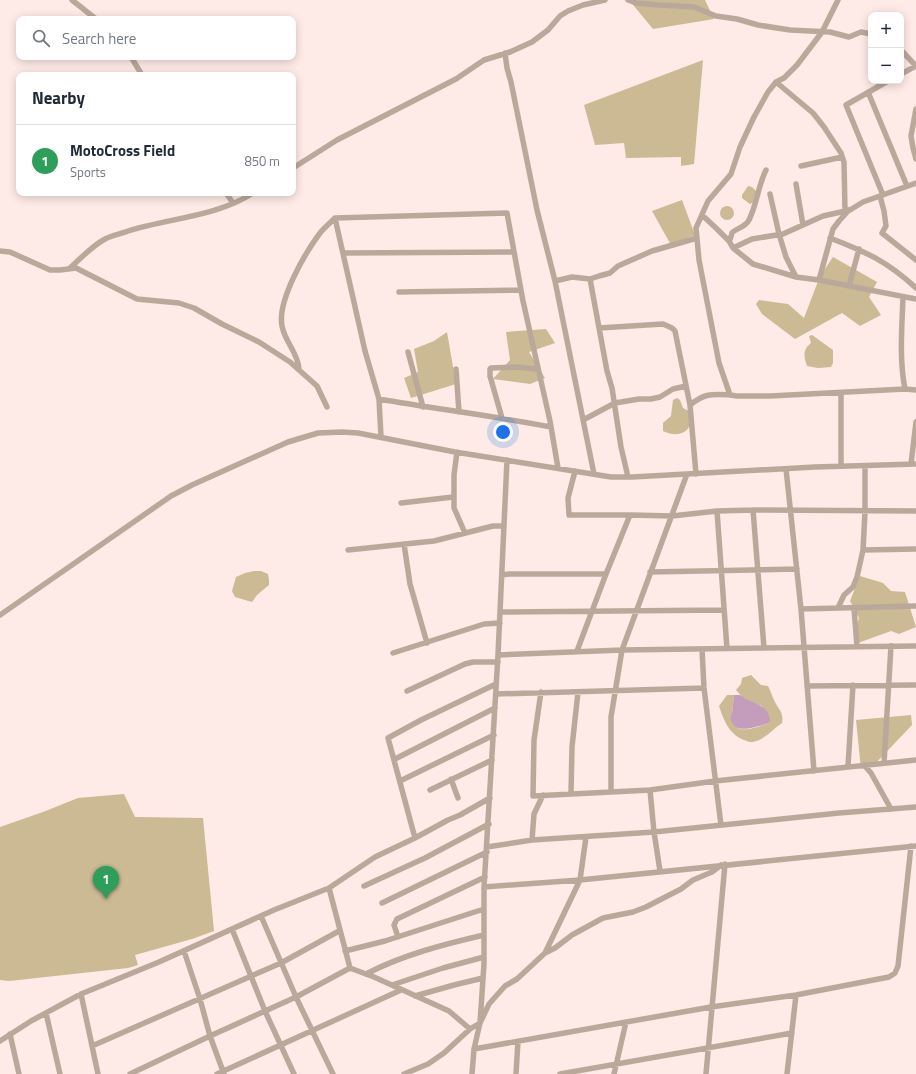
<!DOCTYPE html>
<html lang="en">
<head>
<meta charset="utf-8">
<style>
  body { margin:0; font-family:"Titillium Web",sans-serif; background:#f2f2f3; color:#1f2937 }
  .controls { position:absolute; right:12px; top:12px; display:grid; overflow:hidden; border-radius:8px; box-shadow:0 2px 10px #0003 }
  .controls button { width:36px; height:36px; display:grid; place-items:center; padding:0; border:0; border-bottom:1px solid #e0e1e3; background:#fff; color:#1f2937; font:20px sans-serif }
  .you { position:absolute; left:503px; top:432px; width:14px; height:14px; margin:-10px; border:3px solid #fff; border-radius:50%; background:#1a73e8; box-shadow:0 0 0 6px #1a73e833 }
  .badge { display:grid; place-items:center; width:26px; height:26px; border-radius:50%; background:#1a73e8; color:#fff; font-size:13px; font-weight:700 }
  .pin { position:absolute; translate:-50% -33px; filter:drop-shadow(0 1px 2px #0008) }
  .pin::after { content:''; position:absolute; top:21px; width:14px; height:12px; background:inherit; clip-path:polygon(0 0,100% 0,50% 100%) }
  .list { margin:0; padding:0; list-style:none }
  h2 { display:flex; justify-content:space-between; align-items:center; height:52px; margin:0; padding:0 16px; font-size:17px }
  h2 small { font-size:13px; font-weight:400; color:#747a83 }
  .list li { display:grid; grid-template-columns:26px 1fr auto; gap:12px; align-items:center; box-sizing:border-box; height:72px; padding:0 16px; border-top:1px solid #e0e1e3 }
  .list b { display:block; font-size:15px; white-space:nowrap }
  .list p { margin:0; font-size:13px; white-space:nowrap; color:#747a83 }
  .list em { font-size:13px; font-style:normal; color:#747a83 }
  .icon { flex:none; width:22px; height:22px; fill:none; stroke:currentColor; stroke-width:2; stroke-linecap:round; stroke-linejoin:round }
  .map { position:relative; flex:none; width:916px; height:1074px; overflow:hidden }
  .search { position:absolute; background:#fff; box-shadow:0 2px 10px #0003; left:16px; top:16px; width:280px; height:44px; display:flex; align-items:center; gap:10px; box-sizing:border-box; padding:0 14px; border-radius:8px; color:#747a83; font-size:15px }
  .panel { position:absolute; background:#fff; box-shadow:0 2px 10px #0003; left:16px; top:72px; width:280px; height:124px; border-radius:8px }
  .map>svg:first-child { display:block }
</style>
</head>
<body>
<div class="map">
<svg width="916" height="1074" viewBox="0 0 916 1074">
  <rect width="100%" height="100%" fill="#feeae6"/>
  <path fill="#cbba93" d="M629 0H705L714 19 653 29Z
    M703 60 694 164 681 166V157L626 158 624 143 595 145 584 105Z
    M748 186 752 187 758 193 755 201 750 204 742 198V195Z
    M682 200 695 235 671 245 652 211Z
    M720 213a7 7 0 1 1 14 0a7 7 0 1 1-14 0Z
    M833 257 877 282 869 297 881 315 860 326 842 313 795 339 762 314 756 304 759 300 788 304 804 318 820 276Z
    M546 329 555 343 529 352 545 378 530 384 493 379 510 360 506 332Z
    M447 332 456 384 411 398 404 378 418 372 414 349 434 341Z
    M812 335 833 350V363L831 367 818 368 807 366C804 357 802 350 811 343L809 336Z
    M677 398 680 400 683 408 689 411C690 416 691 420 690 424 687 436 672 436 663 431V423L671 416 673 400Z
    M254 571H261L268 574 269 580V585L257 595 252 602 235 597 232 591 236 577 245 573Z
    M860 576 883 583 891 591 905 592 916 627 899 634 891 631 858 643 856 628 859 618 850 601Z
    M751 675 761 685 768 686C771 691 772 697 775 702 779 710 784 713 782 723 773 729 766 738 756 741 751 743 749 742 744 740 729 734 724 721 719 706L727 695H734L732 713 730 717C732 720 735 726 738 728 743 732 761 726 767 724L762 706 744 699 736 690 741 684 742 678Z
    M911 715 912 725 873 766 861 769 856 720Z
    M124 794 135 817 203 818 214 931 192 939 135 955 138 965 128 968 9 981 0 980V827L43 812 78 798Z"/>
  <path fill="#c49dbc" d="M734 695H740C750 704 768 702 770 721 766 725 761 726 755 727 744 730 733 731 730 717L732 713Z"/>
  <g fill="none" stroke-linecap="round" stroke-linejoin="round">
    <path stroke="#baa99b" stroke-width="5.5" d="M72 0 96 19
      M628 0 636 3 658 5 694 7 716 16 737 19 758 25 790 30 830 32 849 37 861 32 871 34
      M901 50 916 66
      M505 53 507 68 511 82 537 210 555 281 594 474
      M131 57 142 75
      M901 74 916 66
      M776 82 813 113 824 127 841 153 844 162 845 211
      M868 92 907 186
      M916 109 911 136 913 148 916 159
      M801 166 842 157
      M293 168 337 140 456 79 484 60 510 52 532 42 548 30 560 16 568 11 583 5 605 0
      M796 184 803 225
      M226 193 233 203
      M770 194 779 234 786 257 796 277
      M883 195 846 105 888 81
      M880 196 884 211 886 226 882 233 916 260
      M702 215 717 229 729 241 733 248 753 264 796 277 819 280 916 299
      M335 218 365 351 379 399
      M830 238C866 252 887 261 916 288
      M729 241C731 238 731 236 732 233 734 229 745 228 749 220 757 204 758 186 766 170
      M733 248 752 239 783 234 823 216 850 210 863 202 916 183
      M0 251 10 252 50 270H60L76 268 137 299 179 303 194 308 222 324 259 342 290 362 317 386 327 407
      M343 253 514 252
      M70 268C81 258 92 246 105 239 112 235 121 234 128 231 169 218 216 217 253 193
      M590 279 607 371 612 388 621 447 628 477
      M819 280 833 229 839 221 849 210
      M555 281 572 277 590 279 599 276 610 273 618 266 652 251 697 238
      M849 286 859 249
      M399 292 521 290
      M903 297C902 327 899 359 905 389L916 390
      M599 328 663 324 672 328 675 331 690 405
      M408 352 423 407
      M299 369C298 353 285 342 282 326 277 301 305 253 320 233 324 228 330 223 335 218L507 213 523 301 550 421 558 468
      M456 369 459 412
      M841 393V466
      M730 395 737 396H770L905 389
      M502 418 490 376V369L491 368 516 367 538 369
      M583 420 615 403 639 399H651L660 397 673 389 686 386
      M381 437 379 399C436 409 494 416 551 427
      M457 452 454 475V508L465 533
      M911 464 916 422
      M786 469 801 609 814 771
      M575 471 568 498 569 515H630L672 516 717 511 753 510 916 511
      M687 474 622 650 611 717V792L650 790 715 781 916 760
      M696 474 690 405C705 393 712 394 730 395L719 363 699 260 696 228 708 201 731 174 740 147 754 117 768 92 776 82 784 78 797 65 813 44 822 32 838 0
      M401 503 453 497
      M753 510 764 648
      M717 511 727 649
      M404 544 410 584 427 643
      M348 550 434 541 493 526H504
      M863 550 865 512V466
      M650 572 797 569
      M502 575 509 574H606
      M838 608 844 595 853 587 857 577 863 550 916 549
      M854 608 857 647
      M801 609 916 606
      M500 612 724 610
      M0 615 171 496 192 485 288 442 318 433 342 432 358 433 455 452 611 477H632L815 467 916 464
      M702 649 704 688 721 825
      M577 651 606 574 630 515
      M393 653 484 624 500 623
      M498 655 622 650 916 646
      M807 686 916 685
      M407 691 465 664 473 662H498
      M541 692 534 740 533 796 611 792
      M496 694 704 688
      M395 759 495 708
      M884 763 891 646
      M864 765 871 773 891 809
      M848 766 853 685
      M451 779 458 798
      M400 781 494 735
      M430 790 492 760
      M650 790 654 832 660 871
      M571 793 572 747 578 692
      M415 838 388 738 421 720 496 684
      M532 840 654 832 839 813 916 807
      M487 847 532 840 534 814 543 795
      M364 886 425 858 489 824
      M484 887 580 880 586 837
      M329 888 350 968 374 977 449 1011 470 1029
      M382 903 487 852
      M261 916 296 997 333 1074
      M232 929 265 1011 294 1074
      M398 937 394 925 397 919 485 877
      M184 951 200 999 210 1036 224 1074
      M345 951 385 941 484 909
      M545 953 580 880 916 846
      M366 974C402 955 445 944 484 935
      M392 985 443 968 484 957
      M81 994 98 1074
      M415 996 454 985 483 978
      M46 1013 60 1074
      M10 1034 19 1074
      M0 1041 31 1021 81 994 159 962 274 910 329 888 375 857 415 838 448 820 460 815 490 798
      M92 1046 281 963 339 931
      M474 1049 711 1007 796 995 889 977 895 973 898 966 911 846
      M130 1074 210 1036 296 997 350 968
      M217 1074 401 990
      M404 1074 428 1064 444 1053 470 1029 480 1023 489 1004 505 986 517 979 545 953 555 948 572 935 603 918 633 912 646 907 681 889 693 880 712 872 721 865
      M472 1074 474 1049 480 1023 484 964V887L498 655 507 460
      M516 1074 518 1041
      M560 1074 792 1033
      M614 1074 626 1022
      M706 1074 725 864
      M787 1074 796 995"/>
  </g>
</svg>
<div class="controls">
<button>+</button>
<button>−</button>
</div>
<div class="you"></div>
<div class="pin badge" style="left:106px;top:899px;background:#2e9e5b">1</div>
<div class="search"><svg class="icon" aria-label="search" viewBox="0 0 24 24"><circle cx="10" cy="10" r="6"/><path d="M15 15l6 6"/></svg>Search here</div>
<section class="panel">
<h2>Nearby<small></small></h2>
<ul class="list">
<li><span class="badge" style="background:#2e9e5b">1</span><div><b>MotoCross Field</b><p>Sports</p></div><em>850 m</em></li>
</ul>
</section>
</div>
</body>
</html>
